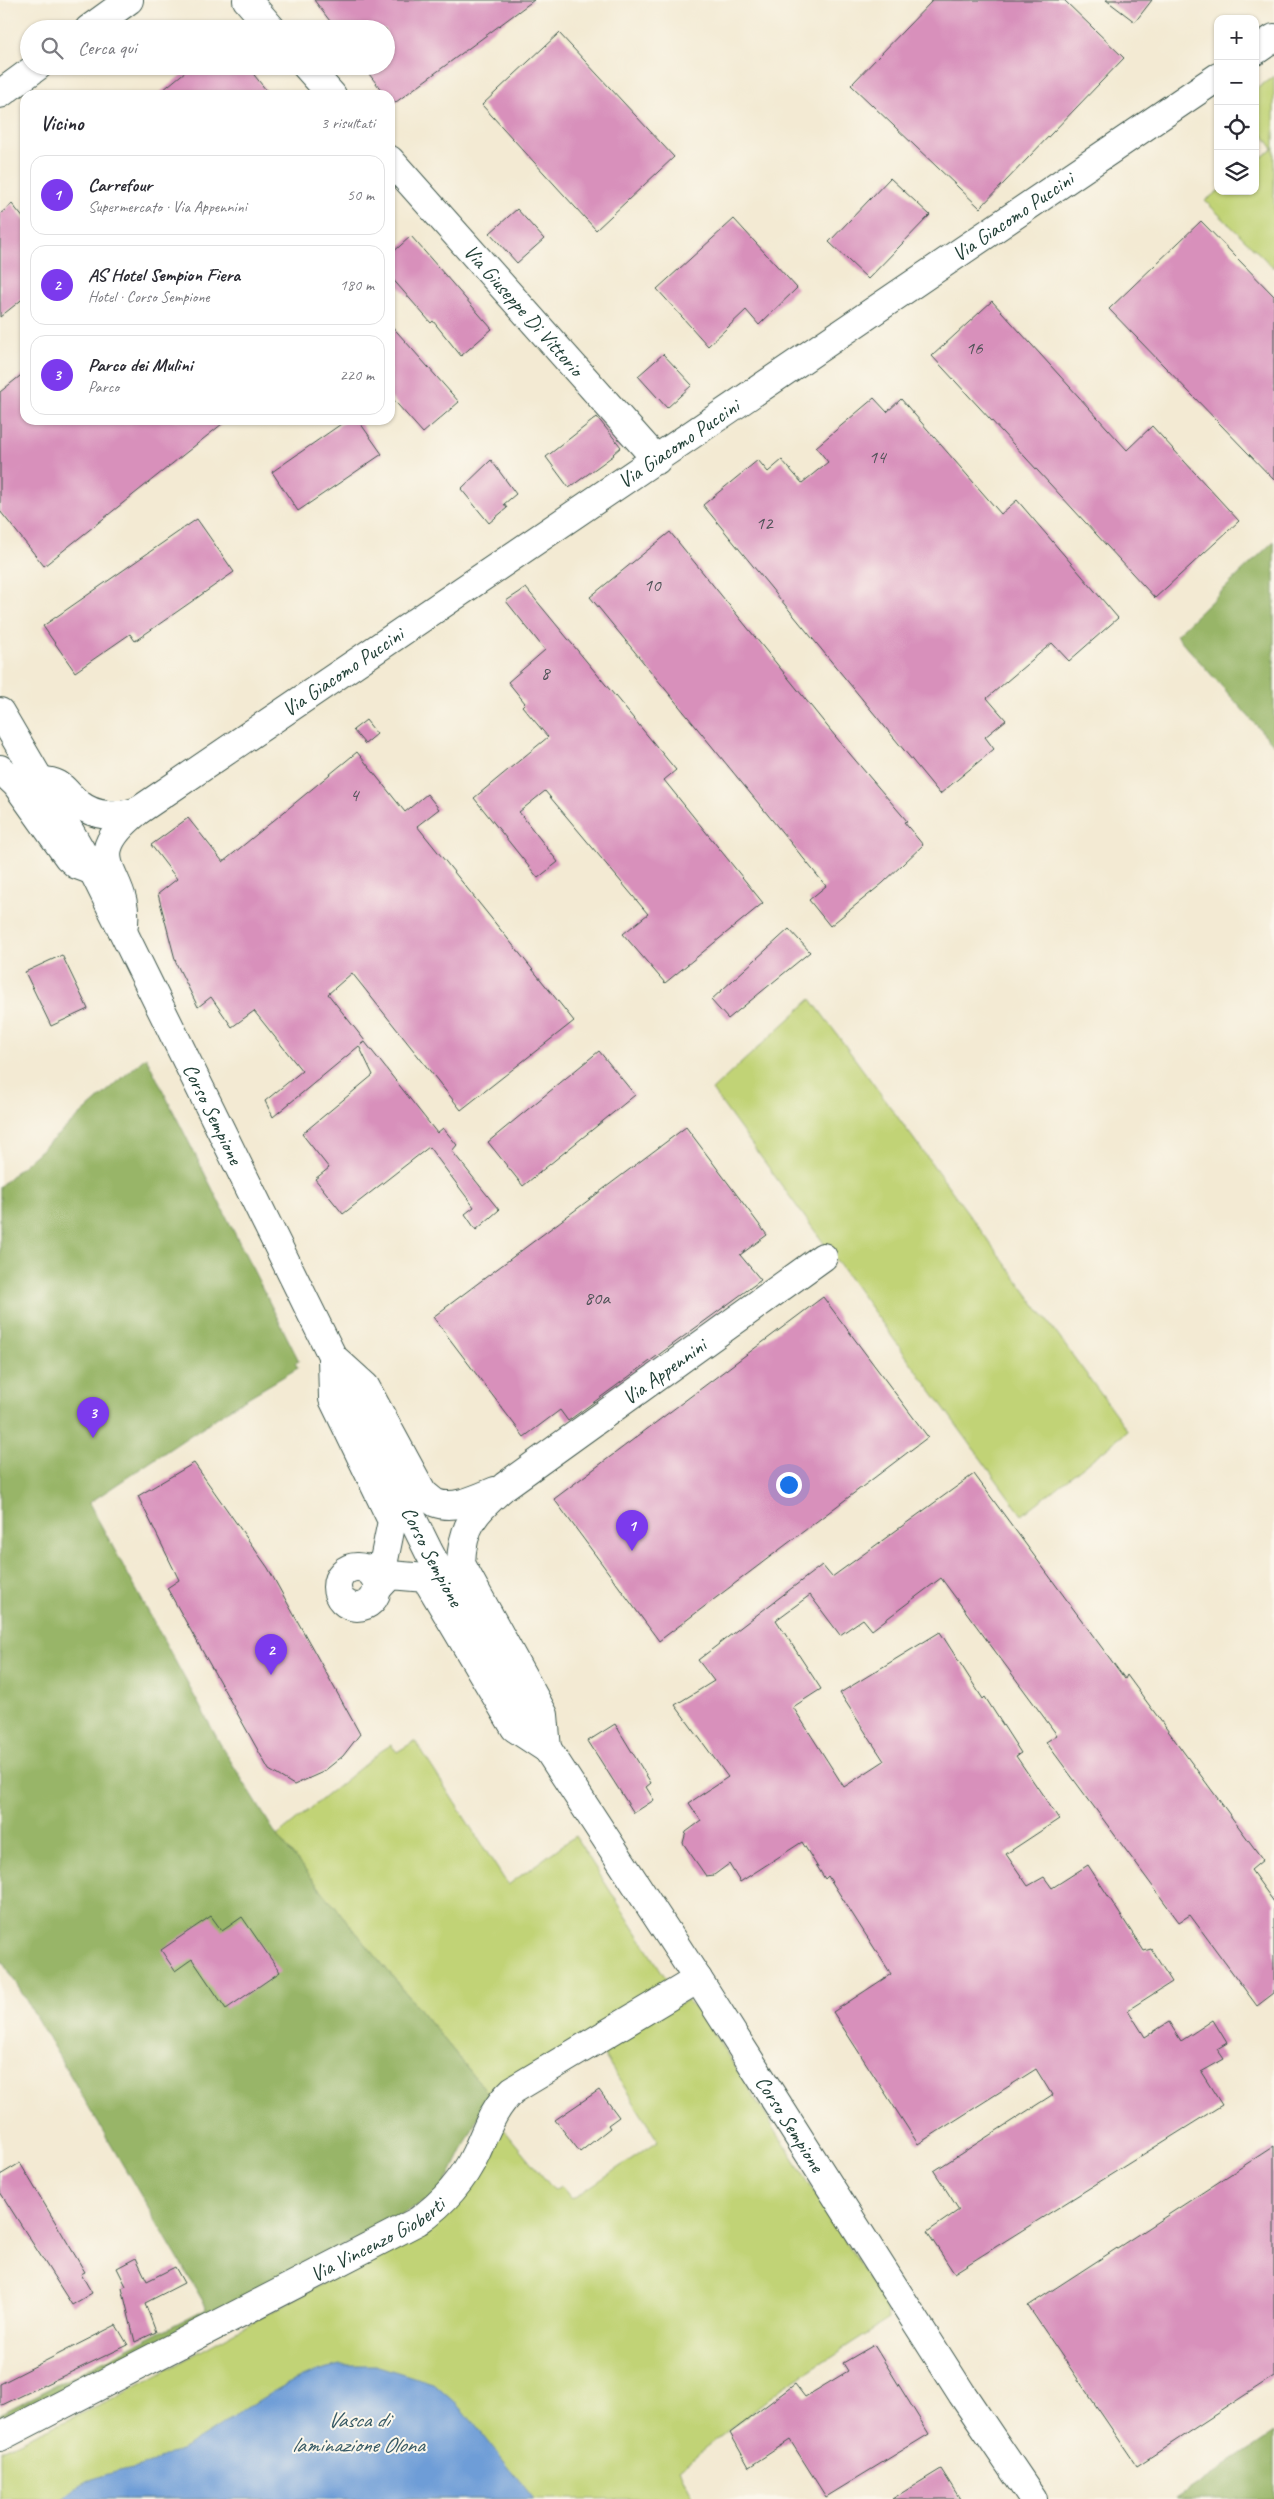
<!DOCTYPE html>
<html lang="it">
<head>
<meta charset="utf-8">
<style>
  body { margin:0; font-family:Caveat,sans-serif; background:#f7f7f7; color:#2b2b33 }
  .controls { position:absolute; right:15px; top:15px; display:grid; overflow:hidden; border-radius:10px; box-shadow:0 1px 4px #0004 }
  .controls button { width:45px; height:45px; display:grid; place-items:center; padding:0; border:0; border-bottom:1px solid #e1e1e2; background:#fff; color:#2b2b33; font:25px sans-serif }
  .you { position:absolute; left:788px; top:1484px; width:18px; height:18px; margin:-12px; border:4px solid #fff; border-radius:50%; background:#1a73e8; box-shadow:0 0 0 8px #1a73e833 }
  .badge { display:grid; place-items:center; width:32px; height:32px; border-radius:50%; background:#7c3aed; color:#fff; font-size:16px; font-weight:700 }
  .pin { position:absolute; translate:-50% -41px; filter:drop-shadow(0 1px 2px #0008) }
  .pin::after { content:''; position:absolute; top:26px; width:18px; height:15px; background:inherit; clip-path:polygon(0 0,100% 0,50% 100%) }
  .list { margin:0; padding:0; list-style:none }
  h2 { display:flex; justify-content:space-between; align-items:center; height:65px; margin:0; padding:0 20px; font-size:21px }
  h2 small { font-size:16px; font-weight:400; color:#7c7c81 }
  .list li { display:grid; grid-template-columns:32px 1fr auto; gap:15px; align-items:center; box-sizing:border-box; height:80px; margin:0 10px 10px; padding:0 10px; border:1px solid #e1e1e2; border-radius:15px }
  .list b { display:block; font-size:19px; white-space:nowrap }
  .list p { margin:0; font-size:16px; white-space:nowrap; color:#7c7c81 }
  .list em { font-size:16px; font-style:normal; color:#7c7c81 }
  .icon { flex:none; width:28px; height:28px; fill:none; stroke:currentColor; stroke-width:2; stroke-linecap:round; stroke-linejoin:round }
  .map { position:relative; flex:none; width:1274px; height:2499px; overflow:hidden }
  .search { position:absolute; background:#fff; box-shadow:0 1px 4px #0004; left:20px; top:20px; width:375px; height:55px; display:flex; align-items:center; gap:12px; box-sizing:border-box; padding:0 18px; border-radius:28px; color:#7c7c81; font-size:19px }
  .panel { position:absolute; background:#fff; box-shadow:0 1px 4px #0004; left:20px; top:90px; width:375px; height:335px; border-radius:15px }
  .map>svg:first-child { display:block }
</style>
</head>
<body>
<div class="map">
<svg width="1274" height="2499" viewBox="0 0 1274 2499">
  <rect width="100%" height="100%" fill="#fbf7ec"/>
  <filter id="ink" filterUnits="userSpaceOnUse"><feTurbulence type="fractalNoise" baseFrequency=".02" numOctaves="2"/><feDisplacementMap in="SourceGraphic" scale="10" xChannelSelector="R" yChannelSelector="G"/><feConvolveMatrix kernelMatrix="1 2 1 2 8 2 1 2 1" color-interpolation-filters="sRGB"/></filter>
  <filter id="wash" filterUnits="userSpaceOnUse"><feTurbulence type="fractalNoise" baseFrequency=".0096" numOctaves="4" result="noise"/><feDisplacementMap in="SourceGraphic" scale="20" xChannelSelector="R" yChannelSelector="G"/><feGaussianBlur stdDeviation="1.12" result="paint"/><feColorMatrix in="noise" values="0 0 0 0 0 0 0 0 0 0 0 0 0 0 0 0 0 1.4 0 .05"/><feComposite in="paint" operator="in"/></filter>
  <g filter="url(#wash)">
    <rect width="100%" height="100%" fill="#f3ead3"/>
    <path fill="#c1d376" stroke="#708855" d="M1274 76V268L1205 201 1218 191H1255V162L1273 149 1255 123V90Z
      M811 999 1128 1431 1022 1515 712 1090Z
      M415 1741 508 1885 575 1836 671 1986 489 2094 277 1836 381 1751 391 1745 397 1752Z
      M687 2000 703 2016 887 2307 889 2319 782 2388 679 2469 694 2499H0V2451L116 2398 430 2224 500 2125 554 2190 561 2186 572 2199 658 2141 599 2047Z"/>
    <path fill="#98b567" stroke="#5c794e" d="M1274 541V745L1176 635Z
      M146 1057 299 1361 295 1363 298 1368 237 1404 89 1503 222 1747 277 1836 489 2094 442 2192 139 2359 0 2431V2414L207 2308 0 1956V1186Z
      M1274 2433V2499H1176Z"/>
    <path fill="#6e9dd7" stroke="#466d86" d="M340 2365H375L433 2383 463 2410 534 2499H63C91 2469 134 2473 168 2456 226 2428 275 2378 340 2365Z"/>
    <g id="blocks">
      <path fill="#d890bb" d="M314 0H534L392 105 390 95H385L363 66H386V29H336Z
        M933 0H1064L1124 58 980 208 851 85Z
        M1106 0H1152L1135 22Z
        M559 33 674 157 596 230 482 105Z
        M192 66H247L270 95H157Z
        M890 178 930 215 868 279 829 242Z
        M12 204 25 220V297L0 317V214Z
        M517 209 544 239 517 263 490 233Z
        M734 219 797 288 759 325 746 310 708 346 657 289Z
        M1201 221 1274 296V480L1109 309Z
        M411 236 492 329 461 356 433 321 431 323 390 276V255Z
        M992 301 1127 450 1152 426 1239 521 1155 598 932 356Z
        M390 324 459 402 423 433 390 396Z
        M663 354 692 385 667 408 638 376Z
        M25 372V420H227L44 566 0 511V392Z
        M874 398 887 412 901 399 1001 514 1017 500 1118 618 1069 661 1052 643 987 698 1006 720 985 737 994 749 940 794 703 505 758 460 768 472 782 460 802 483 828 462 816 447Z
        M597 417 621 447 613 454 614 455 569 488 546 457Z
        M347 420H358L382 454 298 511 272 472Z
        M491 460 516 494 504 504 507 508 489 523 461 489Z
        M197 519 234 572 135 641 130 634 75 672 43 626Z
        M670 532 844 747 907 821 904 822 923 845 883 883 830 926 809 900 826 886 590 597Z
        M526 588 676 770 664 780 763 903 665 983 623 934 648 914 545 791 519 812 558 862 538 878 474 798 548 737 522 706 525 703 508 682 545 650 506 601Z
        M366 720 377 734 365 744 353 730Z
        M357 752 405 812 427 794 439 809 417 826 574 1021 461 1110 352 973 328 994 365 1041 360 1045 365 1042 437 1133 443 1128 457 1145 452 1151 499 1210 476 1230 465 1214 474 1207 429 1147 343 1214 315 1179 329 1168 302 1134 373 1075 359 1046 273 1117 265 1101 302 1071 254 1011 232 1027 211 997 198 1007 176 963 158 894 177 879 151 845 188 818 223 862Z
        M789 929 810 952 728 1019 711 1000Z
        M62 955 88 1009 51 1026 25 972Z
        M599 1051 635 1095 523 1186 488 1142Z
        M686 1127 767 1235 740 1255 761 1280 568 1421 560 1410 524 1437 433 1317Z
        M823 1297 928 1437 659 1641 554 1499Z
        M194 1463 268 1568 360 1734 343 1756 323 1772 294 1785 269 1770 167 1588 179 1580 138 1496Z
        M974 1474 1125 1679 1127 1675 1263 1860 1251 1870 1274 1902V1993L1257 2006 1190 1915 1179 1922 1046 1742 1057 1735 941 1578 872 1630 863 1619 840 1635 810 1595 776 1620 821 1689 793 1707 844 1787 884 1761 840 1693 940 1632 983 1699 985 1697 1021 1753 1016 1756 1059 1819 1006 1854 1028 1886 1044 1877 1052 1888 1088 1865 1144 1951 1151 1949 1172 1982 1128 2010 1145 2037 1169 2022 1181 2041 1213 2020 1227 2043 1217 2049 1224 2059 1201 2072 1222 2105 954 2273 927 2232 959 2210 934 2171 1052 2095 1036 2069 918 2144 833 2012 891 1974 828 1876 825 1879 802 1842 740 1882 729 1864 714 1875 706 1876 683 1843 686 1832 701 1821 689 1803 728 1777 675 1705 714 1681 698 1660 822 1565 832 1577Z
        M615 1724 651 1783 646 1787 654 1800 634 1813 588 1741Z
        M211 1916 222 1931 242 1917 280 1972 226 2009 192 1959 175 1971 161 1950Z
        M599 2090 619 2117 608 2125 610 2128 580 2152 555 2120Z
        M1274 2146V2376L1137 2466 1028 2306Z
        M20 2163 85 2272 81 2274 92 2293 72 2305 0 2192V2175Z
        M136 2258 147 2281 175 2267 184 2283 145 2303 156 2332 135 2342 122 2288 126 2286 117 2268Z
        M116 2325 128 2345 0 2406V2384Z
        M874 2345 929 2434 826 2497 790 2440 749 2467 730 2433 795 2384 805 2397 848 2371 843 2363Z
        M941 2469 960 2499H892Z"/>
    </g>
  </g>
  <g filter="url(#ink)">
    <use href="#blocks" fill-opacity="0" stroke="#3f574c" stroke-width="1"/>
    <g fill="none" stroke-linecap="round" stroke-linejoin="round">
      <defs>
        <g id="minor">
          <path d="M247 0 272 29"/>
          <path d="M89 29 129 0"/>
          <path d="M1255 51 1274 38"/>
          <path d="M306 66 332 95"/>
          <path d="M0 94 38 66"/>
          <path id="s1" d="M390 160 657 460"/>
          <path d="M0 769 16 784 68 857 77 865 93 871"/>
          <path d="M41 781C64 781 63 792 79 804 95 817 119 818 138 811"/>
          <path id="s2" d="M123 931C134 871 72 864 138 811L1218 77"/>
          <path d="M332 1356 333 1399 392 1521 383 1565 367 1569"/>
          <path d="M333 1357 365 1386 423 1493C427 1496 432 1501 436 1503 454 1510 478 1498 495 1491"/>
          <circle cx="357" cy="1587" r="20"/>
          <path d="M377 1589 390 1575 426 1578 515 1728 547 1749"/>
          <path id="s3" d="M547 1749 544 1715 461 1564C462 1524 476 1511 505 1486L823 1257"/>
          <path id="s4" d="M0 2437 418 2221C443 2203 463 2181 476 2153 487 2129 493 2108 513 2090L698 1979"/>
        </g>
        <g id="major">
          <path id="s5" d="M0 712 93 871 429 1552 480 1646 703 1987 962 2394 1033 2499"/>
        </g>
      </defs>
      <use href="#minor" stroke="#3f574c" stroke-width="30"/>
      <use href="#major" stroke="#3f574c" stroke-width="30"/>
      <use href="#minor" stroke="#fff" stroke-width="28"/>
      <use href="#major" stroke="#fff" stroke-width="28"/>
    </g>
  </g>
  <g text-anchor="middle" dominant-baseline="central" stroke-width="4" stroke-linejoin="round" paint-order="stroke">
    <g font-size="19" fill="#4d5256">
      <text x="974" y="348">16</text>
      <text x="877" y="457">14</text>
      <text x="764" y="523">12</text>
      <text x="652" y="585">10</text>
      <text x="545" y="673">8</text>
      <text x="354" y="795">4</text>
      <text x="597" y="1298">80a</text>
    </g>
    <g font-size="21" fill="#1f3d34" stroke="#fbf7ec">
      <text stroke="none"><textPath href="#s2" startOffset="1192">Via Giacomo Puccini</textPath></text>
      <text stroke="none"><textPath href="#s1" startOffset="201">Via Giuseppe Di Vittorio</textPath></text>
      <text stroke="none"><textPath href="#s2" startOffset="788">Via Giacomo Puccini</textPath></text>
      <text stroke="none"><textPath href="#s2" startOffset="382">Via Giacomo Puccini</textPath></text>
      <text stroke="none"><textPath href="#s5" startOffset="455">Corso Sempione</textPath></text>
      <text stroke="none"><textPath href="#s3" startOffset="496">Via Appennini</textPath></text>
      <text stroke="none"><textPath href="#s5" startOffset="949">Corso Sempione</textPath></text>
      <text stroke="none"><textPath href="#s5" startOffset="1620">Corso Sempione</textPath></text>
      <text stroke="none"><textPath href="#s4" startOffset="426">Via Vincenzo Gioberti</textPath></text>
    </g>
    <g font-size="22" font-style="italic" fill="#375a65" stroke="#fbf7ec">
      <text x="358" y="2420">Vasca di<tspan x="358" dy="25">laminazione Olona</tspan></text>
    </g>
  </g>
</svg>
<div class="controls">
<button>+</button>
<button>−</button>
<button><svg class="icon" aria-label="locate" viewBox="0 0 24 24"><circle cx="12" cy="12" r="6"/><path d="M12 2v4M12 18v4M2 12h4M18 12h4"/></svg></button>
<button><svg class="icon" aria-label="layers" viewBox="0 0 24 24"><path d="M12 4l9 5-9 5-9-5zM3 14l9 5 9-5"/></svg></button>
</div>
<div class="you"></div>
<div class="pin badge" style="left:632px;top:1551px">1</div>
<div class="pin badge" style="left:271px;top:1675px">2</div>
<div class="pin badge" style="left:93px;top:1438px">3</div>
<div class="search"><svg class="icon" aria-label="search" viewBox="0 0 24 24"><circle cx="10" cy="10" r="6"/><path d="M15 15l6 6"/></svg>Cerca qui</div>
<section class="panel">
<h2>Vicino<small>3 risultati</small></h2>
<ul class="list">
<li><span class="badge">1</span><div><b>Carrefour</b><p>Supermercato · Via Appennini</p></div><em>50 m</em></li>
<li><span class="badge">2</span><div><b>AS Hotel Sempion Fiera</b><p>Hotel · Corso Sempione</p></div><em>180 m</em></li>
<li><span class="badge">3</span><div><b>Parco dei Mulini</b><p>Parco</p></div><em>220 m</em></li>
</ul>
</section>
</div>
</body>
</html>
